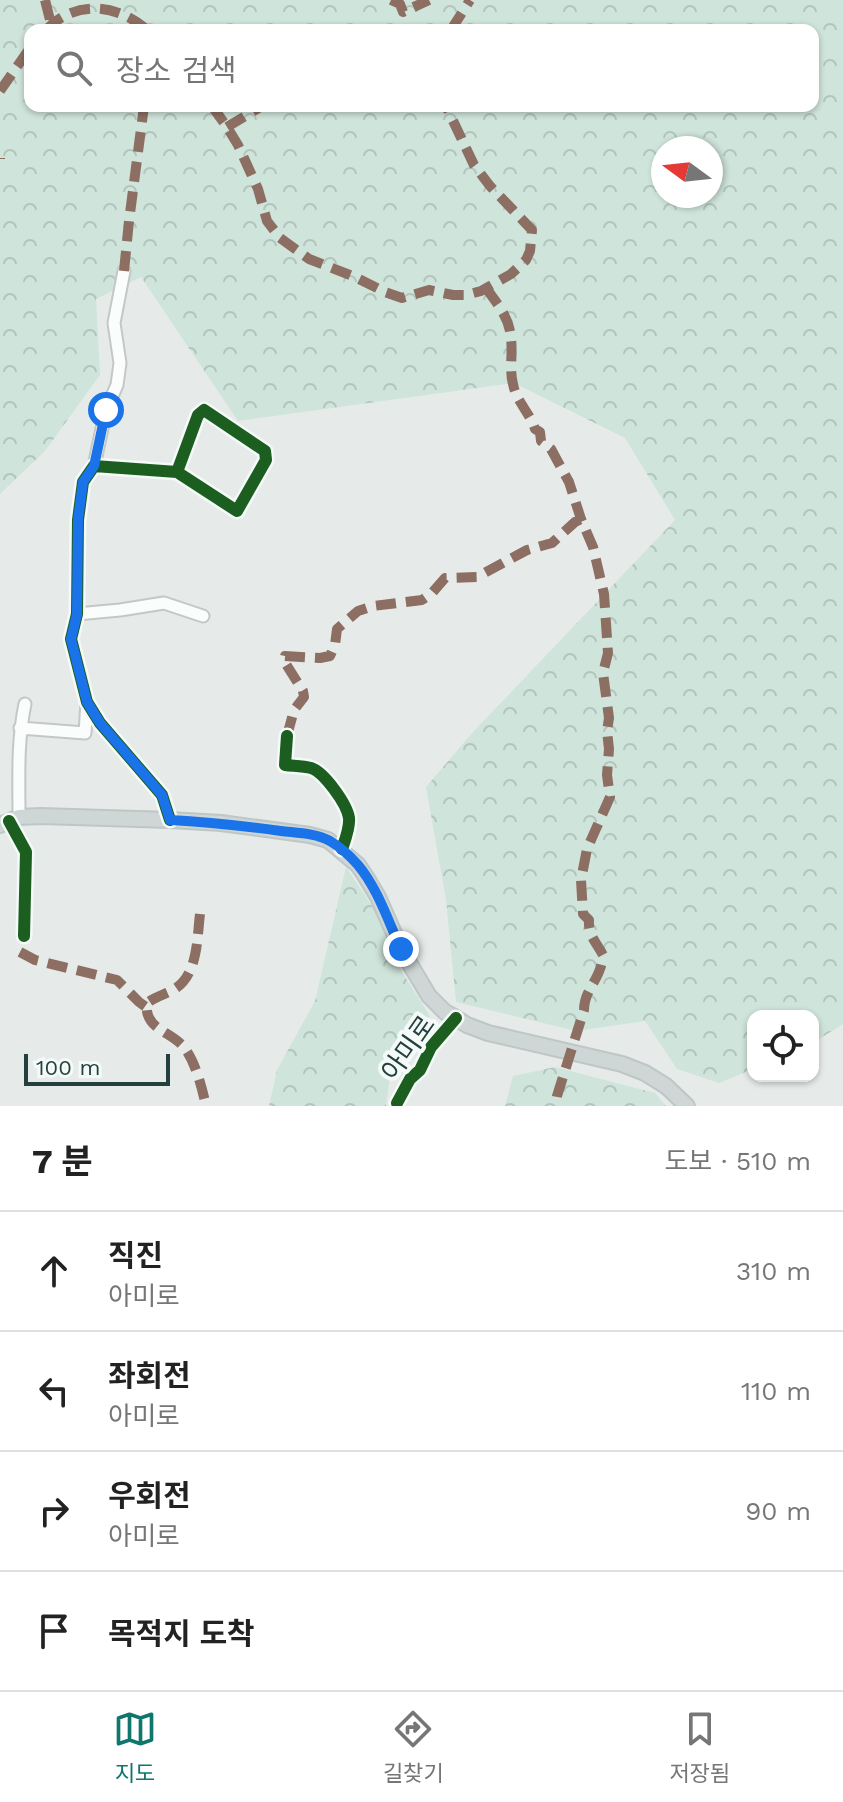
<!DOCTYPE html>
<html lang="ko">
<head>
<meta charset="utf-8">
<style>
  body { margin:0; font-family:"Work Sans","Noto Sans KR",sans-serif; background:#f2f2f2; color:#222 }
  .controls { position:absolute; right:24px; bottom:24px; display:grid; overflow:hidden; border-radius:16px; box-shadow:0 2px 6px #0004 }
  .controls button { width:72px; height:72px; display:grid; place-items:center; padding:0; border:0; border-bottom:2px solid #e0e0e0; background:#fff; color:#222; font:40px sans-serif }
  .compass { position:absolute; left:651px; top:136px; width:72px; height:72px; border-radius:50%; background:#fff; box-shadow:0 2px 6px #0004; rotate:285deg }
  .scale { position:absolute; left:24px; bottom:20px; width:146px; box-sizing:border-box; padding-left:8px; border:4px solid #233f3e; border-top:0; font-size:22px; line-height:28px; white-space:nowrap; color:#233f3e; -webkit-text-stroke:6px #f4faf8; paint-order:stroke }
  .stop { position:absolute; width:24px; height:24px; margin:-18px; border:6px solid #1a73e8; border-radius:50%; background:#fff }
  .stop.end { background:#1a73e8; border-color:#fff; box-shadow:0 2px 8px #0008 }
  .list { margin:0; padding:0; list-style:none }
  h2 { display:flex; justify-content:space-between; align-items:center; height:104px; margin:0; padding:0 32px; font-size:34px }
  h2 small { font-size:26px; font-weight:400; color:#767676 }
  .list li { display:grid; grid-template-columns:52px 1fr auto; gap:24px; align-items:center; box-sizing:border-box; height:120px; padding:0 32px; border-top:2px solid #e0e0e0 }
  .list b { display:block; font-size:30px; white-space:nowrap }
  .list p { margin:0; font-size:26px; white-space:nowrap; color:#767676 }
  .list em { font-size:26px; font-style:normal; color:#767676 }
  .icon { flex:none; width:44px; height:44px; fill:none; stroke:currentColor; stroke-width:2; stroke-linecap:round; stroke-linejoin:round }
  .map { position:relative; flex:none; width:843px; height:1106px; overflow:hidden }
  .search { position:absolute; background:#fff; box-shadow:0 2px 6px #0004; left:24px; right:24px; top:24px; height:88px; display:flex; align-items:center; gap:20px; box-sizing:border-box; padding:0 28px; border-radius:16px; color:#767676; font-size:30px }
  .sheet { height:584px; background:#fff }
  nav { display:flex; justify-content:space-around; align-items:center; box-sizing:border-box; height:112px; border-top:2px solid #e0e0e0; background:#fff; font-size:22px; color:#767676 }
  nav a { display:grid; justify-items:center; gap:4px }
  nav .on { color:#0f766e }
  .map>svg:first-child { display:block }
</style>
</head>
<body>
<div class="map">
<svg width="843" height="1106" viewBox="0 0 843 1106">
  <defs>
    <pattern id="forest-crowns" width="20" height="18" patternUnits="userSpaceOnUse" patternTransform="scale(2)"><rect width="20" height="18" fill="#cfe4db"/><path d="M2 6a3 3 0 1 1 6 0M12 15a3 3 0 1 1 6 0" fill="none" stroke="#b1c5bd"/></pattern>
  </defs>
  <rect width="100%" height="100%" fill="#e6ebea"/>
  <path fill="url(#forest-crowns)" fill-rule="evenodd" d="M0 0H843V1024L813 1043V1016H753V1069L719 1083 677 1069 645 1021 576 1031 456 1002 446 900 426 787 473 732 675 520 625 438 514 383 238 421 141 277 96 299 100 375 45 451 0 494ZM30 30H813V106H30ZM663 148H711V196H663Z
    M346 867 380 918 402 972 430 1016 390 1077 386 1106H269L277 1070 315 1001Z
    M555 1067 655 1093 666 1106H505L513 1076Z"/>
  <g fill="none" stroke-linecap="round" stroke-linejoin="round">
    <defs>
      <path id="minor" d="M94 466 106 410 117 385 120 363 114 323 124 271
        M77 614 120 610 164 603 203 616
        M20 728 85 733 87 702
        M287 736 285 765C293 766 303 766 311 768 324 772 347 804 349 818 350 828 345 840 342 849
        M19 817C19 779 17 742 25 704
        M170 820 162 795 100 723 87 702 71 639 77 614 78 520 83 482 94 466 177 472 237 511 266 460 265 451 204 410 198 415 177 472
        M9 821 26 852 24 936
        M397 1103 410 1079 420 1070 431 1047 456 1018"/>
      <path id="major" d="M0 825 19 817 41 816 170 820 221 823 310 835 328 840 358 865 366 877 378 897 401 949 429 996 445 1012 456 1018 467 1025 488 1033 622 1064 645 1073 666 1086 687 1106"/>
    </defs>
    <use href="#minor" stroke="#c3c8c7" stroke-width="15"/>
    <use href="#major" stroke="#bec6c6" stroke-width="18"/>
    <use href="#minor" stroke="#fbfcfc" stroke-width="11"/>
    <use href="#major" stroke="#ced7d6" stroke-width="14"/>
    <path stroke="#8d6e63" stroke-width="10" stroke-dasharray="20 10" stroke-linecap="butt" d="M45 0 51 24
      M391 0 400 4 403 12 429 0
      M46 30C74 0 117 3 147 30
      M451 30 470 0
      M0 91 30 48
      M212 106 227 127 238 145 258 189 267 221 280 238 309 259 355 277 385 292 402 298 429 290 453 295H466L481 291 511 274 526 260 530 251 532 230 490 186 474 165 446 106
      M227 127 262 106
      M0 158V159
      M124 271 129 221 144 106
      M486 288C498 305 510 318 511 339 513 354 509 369 513 384 516 401 530 413 535 429L540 432 541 441 551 449 569 482 581 519 593 547 604 594 608 653 603 673 609 718 607 731 609 749 607 775 610 797 587 849 581 880 583 914 589 920C588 935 596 942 603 955 603 957 601 967 600 969 595 984 584 993 584 1010L557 1096 556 1102 558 1106
      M287 736 294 710 304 697 303 691 284 661 285 656 320 658 330 656 335 645 337 629 358 611 373 606 422 600 432 593 445 578 477 577 527 550 552 543 575 522 581 519
      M200 914C197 938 198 973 176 988 167 994 156 996 147 1003 144 1028 167 1030 182 1045 195 1059 202 1088 206 1106
      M20 952 35 960 117 980 139 1002 146 1007"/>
    <defs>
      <path id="cycleway" d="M287 736 285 765C293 766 303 766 311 768 324 772 347 804 349 818 350 828 345 840 342 849
        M170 820 162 795 100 723 87 702 71 639 77 614 78 520 83 482 94 466 177 472 237 511 266 460 265 451 204 410 198 415 177 472
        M9 821 26 852 24 936
        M397 1103 410 1079 420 1070 431 1047 456 1018"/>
    </defs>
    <use href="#cycleway" stroke="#f4faf8" stroke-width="17"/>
    <use href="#cycleway" stroke="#1b5e20" stroke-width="12"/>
  </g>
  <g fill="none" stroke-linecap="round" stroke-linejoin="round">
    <path stroke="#1a73e8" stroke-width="10" d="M106 410 94 466 83 482 78 520 77 614 71 639 87 702 100 723 162 795 170 820C207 822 244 826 281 831 297 833 315 833 330 841 340 847 351 857 358 865 378 889 388 921 401 949"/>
  </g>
  <g text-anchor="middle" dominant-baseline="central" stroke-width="8" stroke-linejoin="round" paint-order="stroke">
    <g font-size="26" fill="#233f3e" stroke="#f4faf8">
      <text transform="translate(408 1048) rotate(-55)">아미로</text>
    </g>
  </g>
</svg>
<div class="controls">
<button><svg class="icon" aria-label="locate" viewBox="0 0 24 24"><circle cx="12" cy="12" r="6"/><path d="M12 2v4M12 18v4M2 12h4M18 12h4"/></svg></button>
</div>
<svg class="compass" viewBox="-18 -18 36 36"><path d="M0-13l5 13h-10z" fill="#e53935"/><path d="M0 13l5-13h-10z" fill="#767676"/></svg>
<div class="scale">100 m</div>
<div class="stop" style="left:106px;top:410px"></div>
<div class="stop end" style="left:401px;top:949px"></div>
<div class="search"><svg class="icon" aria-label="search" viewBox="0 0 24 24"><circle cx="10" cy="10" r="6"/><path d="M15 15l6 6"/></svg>장소 검색</div>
</div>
<section class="sheet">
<h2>7 분<small>도보 · 510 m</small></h2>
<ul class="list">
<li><svg class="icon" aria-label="ahead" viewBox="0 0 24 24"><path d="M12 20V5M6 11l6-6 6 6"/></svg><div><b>직진</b><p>아미로</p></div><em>310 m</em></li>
<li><svg class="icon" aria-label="left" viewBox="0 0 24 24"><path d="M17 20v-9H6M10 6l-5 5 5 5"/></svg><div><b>좌회전</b><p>아미로</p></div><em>110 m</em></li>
<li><svg class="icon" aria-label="right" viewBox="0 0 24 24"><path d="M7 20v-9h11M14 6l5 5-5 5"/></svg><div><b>우회전</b><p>아미로</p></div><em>90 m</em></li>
<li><svg class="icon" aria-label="arrive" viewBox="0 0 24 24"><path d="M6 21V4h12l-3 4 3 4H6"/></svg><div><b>목적지 도착</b></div></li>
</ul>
</section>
<nav>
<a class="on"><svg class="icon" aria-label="map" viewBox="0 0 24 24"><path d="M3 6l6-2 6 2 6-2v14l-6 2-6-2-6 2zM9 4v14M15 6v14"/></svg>지도</a>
<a><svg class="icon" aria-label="directions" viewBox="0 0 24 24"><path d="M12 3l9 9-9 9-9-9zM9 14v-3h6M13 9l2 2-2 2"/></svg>길찾기</a>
<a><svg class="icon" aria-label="saved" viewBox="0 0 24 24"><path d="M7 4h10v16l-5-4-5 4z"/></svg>저장됨</a>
</nav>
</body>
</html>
